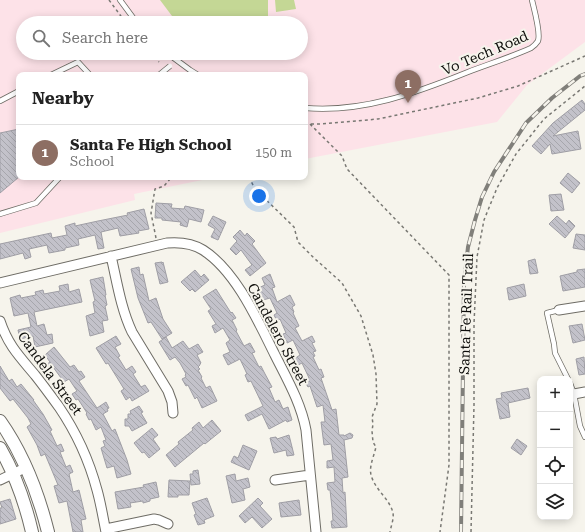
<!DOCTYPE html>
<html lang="en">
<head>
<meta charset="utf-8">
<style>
  body { margin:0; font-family:"Roboto Serif",serif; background:#f2f2f2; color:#222 }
  .controls { position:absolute; right:12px; bottom:12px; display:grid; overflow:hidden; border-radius:8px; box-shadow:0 2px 10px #0003 }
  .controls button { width:36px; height:36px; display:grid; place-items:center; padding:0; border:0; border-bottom:1px solid #e0e0e0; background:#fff; color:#222; font:20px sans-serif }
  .you { position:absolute; left:259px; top:196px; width:14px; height:14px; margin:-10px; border:3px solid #fff; border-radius:50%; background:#1a73e8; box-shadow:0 0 0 6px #1a73e833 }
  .badge { display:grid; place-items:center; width:26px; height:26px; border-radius:50%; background:#d93025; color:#fff; font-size:13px; font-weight:700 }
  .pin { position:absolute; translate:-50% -33px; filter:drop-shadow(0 1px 2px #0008) }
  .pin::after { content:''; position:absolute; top:21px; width:14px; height:12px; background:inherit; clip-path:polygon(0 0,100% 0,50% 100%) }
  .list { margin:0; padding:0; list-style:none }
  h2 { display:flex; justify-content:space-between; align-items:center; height:52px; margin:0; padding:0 16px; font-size:17px }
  h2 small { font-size:13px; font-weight:400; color:#767676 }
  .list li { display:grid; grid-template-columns:26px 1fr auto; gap:12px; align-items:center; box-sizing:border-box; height:56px; padding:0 16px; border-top:1px solid #e0e0e0 }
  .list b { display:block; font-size:15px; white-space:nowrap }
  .list p { margin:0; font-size:13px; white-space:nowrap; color:#767676 }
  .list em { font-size:13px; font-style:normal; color:#767676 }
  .icon { flex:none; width:22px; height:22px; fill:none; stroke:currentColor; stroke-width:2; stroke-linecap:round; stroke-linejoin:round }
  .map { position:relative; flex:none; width:585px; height:532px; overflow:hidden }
  .search { position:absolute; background:#fff; box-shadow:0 2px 10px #0003; left:16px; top:16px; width:292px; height:44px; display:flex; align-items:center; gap:10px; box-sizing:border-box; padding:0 14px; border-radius:22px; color:#767676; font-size:15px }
  .panel { position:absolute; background:#fff; box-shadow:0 2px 10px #0003; left:16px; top:72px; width:292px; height:108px; border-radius:8px }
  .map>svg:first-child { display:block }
</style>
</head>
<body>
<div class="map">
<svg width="585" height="532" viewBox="0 0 585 532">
  <defs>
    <pattern id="building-back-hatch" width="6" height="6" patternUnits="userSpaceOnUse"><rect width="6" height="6" fill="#c3c2ca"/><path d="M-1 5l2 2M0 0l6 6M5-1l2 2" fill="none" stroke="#a6a6ac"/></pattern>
  </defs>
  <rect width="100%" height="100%" fill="#f6f4ec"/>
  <path fill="#fde2e8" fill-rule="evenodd" d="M0 0H585V42L527 85 497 122 305 159V75H19V177H217L134 194 135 200 0 233ZM23 23H301V53H23Z"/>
  <path fill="#c4d795" d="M160 0H268V19L236 23H188L175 20Z
    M275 0H294L296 9 276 12Z"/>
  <path fill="url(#building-back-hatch)" stroke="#9f9ea5" d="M582 100 585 104V110L553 136 578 131 581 149 552 154 550 144 541 154 532 146 553 123Z
    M19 129V177L0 193V133Z
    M568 173 580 183 572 193 560 183Z
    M561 194 564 210 551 211 549 195Z
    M156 203 172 204 171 208 184 209 185 206 204 210 201 222 189 219 187 227 180 225 181 222 162 220V218H155Z
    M144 209 149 229 138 231 139 233 120 236 118 228 101 232 104 248 98 249 95 235 78 239 79 245 65 248V250L49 253 47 245 29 249 31 257 25 259 23 253 0 259V244L51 233 52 238 67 235 65 226 75 223V226L98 221 128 215 127 213Z
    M213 216 226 222 218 240 211 237 215 229 208 225Z
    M557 216 566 224 569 220 575 226 565 238 549 224Z
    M240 230 245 236 247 233 255 241 252 244 266 263 250 276 245 270 252 265 241 250 236 255 230 249 237 241 233 237Z
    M576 234 585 235V250L573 248Z
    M535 259 538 273 530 274 528 261Z
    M162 262V263L163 262 168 282 160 284 155 263Z
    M139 267 140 275 143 274 149 301 156 298 163 319 172 333 162 339 151 322 148 323 138 298 131 269Z
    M585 269V287L563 291 560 276 577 272V270Z
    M195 270 201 277 204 274 209 280 195 292 192 289 190 291 181 282Z
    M270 274 275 287 272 288 277 302 290 295 295 305 292 307 294 312 293 313 299 326 295 328 302 341 312 336 315 342 312 343 316 351 313 352 315 356 313 357 319 370 321 369 324 377 321 378 332 410 336 409 339 435H344V436L350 433 353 435 352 438 344 440 348 477 342 478 343 493 345 492 347 527 332 528 331 521H333L332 508 330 490H328L327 483 335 482 334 467 327 468V461L333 460 331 444 324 445 321 422H325L323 405 317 407 310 386 308 387 304 380 309 378 302 363 298 365 294 359 300 355 293 340 287 343 283 334 286 333 280 319 277 321 274 315 277 313 270 298 263 300 258 288 265 285 262 278Z
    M103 277 106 295H105L107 305 105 306 108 320 102 321 104 332 90 336 86 316 95 313 93 302 95 301 90 280Z
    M68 284 69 292 79 289 82 302 34 312 37 326 44 324 47 335 52 334 53 343 35 347 33 336 20 339 18 330 31 327 28 313 14 316 10 298 20 295 21 298 36 295 35 292 43 290 44 294 60 291 59 286Z
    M524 284 526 296 509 300 507 288Z
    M216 289 231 313 232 312 236 318 232 320 237 330 236 331 244 346 250 343 255 352 252 353 259 367 261 366 264 372 272 387 269 388 275 402 279 400 283 409 288 407 292 420 287 422 286 420 269 429 262 414 248 421 245 415 263 406 251 381 248 382 245 375 247 374 240 359 228 365 223 355 230 352 226 343 230 340 223 328 215 333 212 326 216 324 208 311 211 309 203 297Z
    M582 324 585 340 573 343 569 326Z
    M116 336 121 344 115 347 120 356 118 357 126 370 132 366 136 372 133 374 141 387 145 385 149 391 132 401 130 397 126 400 121 391 124 389 108 363 106 364 96 348Z
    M166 337 172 348 183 341 189 349 198 344 203 352 197 355 201 363 200 364V365L198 367 200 369 198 370 202 377 201 378 206 388 210 386 217 401 202 408 197 397 195 399 188 385 186 386 182 379 186 377 185 375 186 374 180 363 175 357 170 360 159 342Z
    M54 347 70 367 74 365 79 372 81 371 85 377 79 381 97 408 106 402 109 408 107 409 108 411 103 414 112 431 115 429 127 460 131 474 117 478 114 466 107 468 101 448 105 446 103 441 106 440 101 427 96 430 91 419 89 420 86 414 87 413 78 399 76 400 72 394 77 391 69 379 64 382 53 367 50 370 46 365 50 362 45 355Z
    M584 357 585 374 579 375 576 359Z
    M0 366 9 381 12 379 17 387 21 384 34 400H33L43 414 52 430 50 431 57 446 61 444 64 451 60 452 66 467 70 465 73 472 69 474 73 492 79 490 86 519 81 520 83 532H73L67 501 59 503 54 486 58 485 45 454 41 456 37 445 27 427 31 424 28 418 13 399 10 401 0 388Z
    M528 388 530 398 508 403 510 417 500 419 496 399 502 398 501 393Z
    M139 406 143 412 141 413 147 423 132 431 129 426H125V419H128V414H131L130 411Z
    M212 420 221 431 205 444 204 443 175 467 166 455 179 444 178 442 193 430 192 428 199 422 203 428Z
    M152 428 158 435 153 439 160 449 149 458 144 452 142 453 134 443Z
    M289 435 294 455 287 456 286 450 274 453 270 438 276 437 277 439Z
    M517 439 527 446 521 455 511 448Z
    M243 445 257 451 249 470 231 462 234 456 238 458Z
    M198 470 200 484 191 485 190 474H193V471Z
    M235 474 236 481 248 478 250 487 243 489 245 500 232 503 226 476Z
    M169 480 190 481 189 495H178V497H168Z
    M156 482 159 497 150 499V501L143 503V501L130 503 131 507 118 509 115 492 144 487 143 485Z
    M207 498 214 516 204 520 205 523 198 525 194 515 196 514 192 503Z
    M258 498 263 503 260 506 272 519 262 528 252 517 245 523 239 516Z
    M10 499 16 519 0 524V508H2L0 502Z
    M299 500 301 515 281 517 279 503Z"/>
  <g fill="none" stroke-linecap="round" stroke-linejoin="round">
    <defs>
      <path id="lane" d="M120 0 137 23
        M167 53 190 70 198 75
        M51 75 78 62 90 75
        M0 101 19 91
        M305 108C362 113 416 93 468 72 489 64 511 57 531 48 534 46 536 44 538 41 541 33 534 9 532 0
        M0 214 36 203 60 177
        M559 310 547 313 554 344 555 353 568 379
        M570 383 574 394 580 426 585 437"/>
      <path id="street" d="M111 256C117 282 121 309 132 332L168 391 172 402 173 413
        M0 283 167 243C179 242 192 243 203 250 236 271 258 321 275 355 287 379 301 403 306 430L316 532
        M559 310 585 306
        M0 321C8 345 19 356 35 375 43 385 51 396 59 407 76 432 89 460 97 490 101 504 103 518 106 532
        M574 394 585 392
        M0 480 27 467
        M275 480 310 475
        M106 529 154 519 159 520 168 524"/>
      <path id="secondary" d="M0 421C24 455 38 492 48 532
        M0 448C15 474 25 502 32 532"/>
    </defs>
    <use href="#lane" stroke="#6e6c65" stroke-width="6"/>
    <use href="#street" stroke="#6e6c65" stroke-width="11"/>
    <use href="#secondary" stroke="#6e6c65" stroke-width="14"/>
    <path stroke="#797873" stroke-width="1.5" stroke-dasharray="3 3" stroke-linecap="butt" d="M109 0 126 23
      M150 53 159 62
      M305 124H321L378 119 478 98 518 86 585 56
      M310 124 342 156 347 169 449 275V465L440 532
      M249 177 255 189 294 227 298 242 314 258 342 283 361 316 373 355 376 374 377 404 372 417 373 424 372 431 373 442 376 447C374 456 369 466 371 475 375 490 390 499 393 513 394 519 391 526 390 532
      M156 238 151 213 155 189 164 186 170 179V177
      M471 532 474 405V324L477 257 484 220 497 188 516 154 544 119 585 86"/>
    <use href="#lane" stroke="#fff" stroke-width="4.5"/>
    <use href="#street" stroke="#fff" stroke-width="9"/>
    <use href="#secondary" stroke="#fff" stroke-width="12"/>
    <defs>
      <path id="rail" d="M461 532 464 283 468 247 475 220 482 197 494 172 526 123 552 98 580 76 585 74"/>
    </defs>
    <use href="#rail" stroke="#807f7a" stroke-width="4"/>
    <use href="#rail" stroke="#f6f4ec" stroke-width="2.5" stroke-dasharray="8" stroke-linecap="butt"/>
    <defs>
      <path id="lane-bridge" d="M159 75 170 66"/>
    </defs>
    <use href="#lane-bridge" stroke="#6e6c65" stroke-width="6" stroke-linecap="butt"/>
    <use href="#lane-bridge" stroke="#fff" stroke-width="4.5"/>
  </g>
  <g text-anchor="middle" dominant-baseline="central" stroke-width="4" stroke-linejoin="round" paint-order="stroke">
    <g font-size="14" fill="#0d0d0a" stroke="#f6f4ec">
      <text transform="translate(485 53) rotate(-23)">Vo Tech Road</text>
      <text transform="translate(466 314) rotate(-88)">Santa Fe Rail Trail</text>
      <text transform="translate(278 334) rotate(62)">Candelero Street</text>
      <text transform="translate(50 373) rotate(54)">Candela Street</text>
    </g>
  </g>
</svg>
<div class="controls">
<button>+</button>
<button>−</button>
<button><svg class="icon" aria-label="locate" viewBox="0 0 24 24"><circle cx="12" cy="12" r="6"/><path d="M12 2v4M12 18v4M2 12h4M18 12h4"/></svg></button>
<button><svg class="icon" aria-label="layers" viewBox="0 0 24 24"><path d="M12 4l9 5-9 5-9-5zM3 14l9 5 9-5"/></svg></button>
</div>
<div class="you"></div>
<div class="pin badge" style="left:408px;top:103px;background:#8d6e63">1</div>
<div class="search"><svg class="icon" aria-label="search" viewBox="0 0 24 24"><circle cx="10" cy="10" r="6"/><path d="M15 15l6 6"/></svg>Search here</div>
<section class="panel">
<h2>Nearby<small></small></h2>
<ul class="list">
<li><span class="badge" style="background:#8d6e63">1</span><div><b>Santa Fe High School</b><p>School</p></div><em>150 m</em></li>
</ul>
</section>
</div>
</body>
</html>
